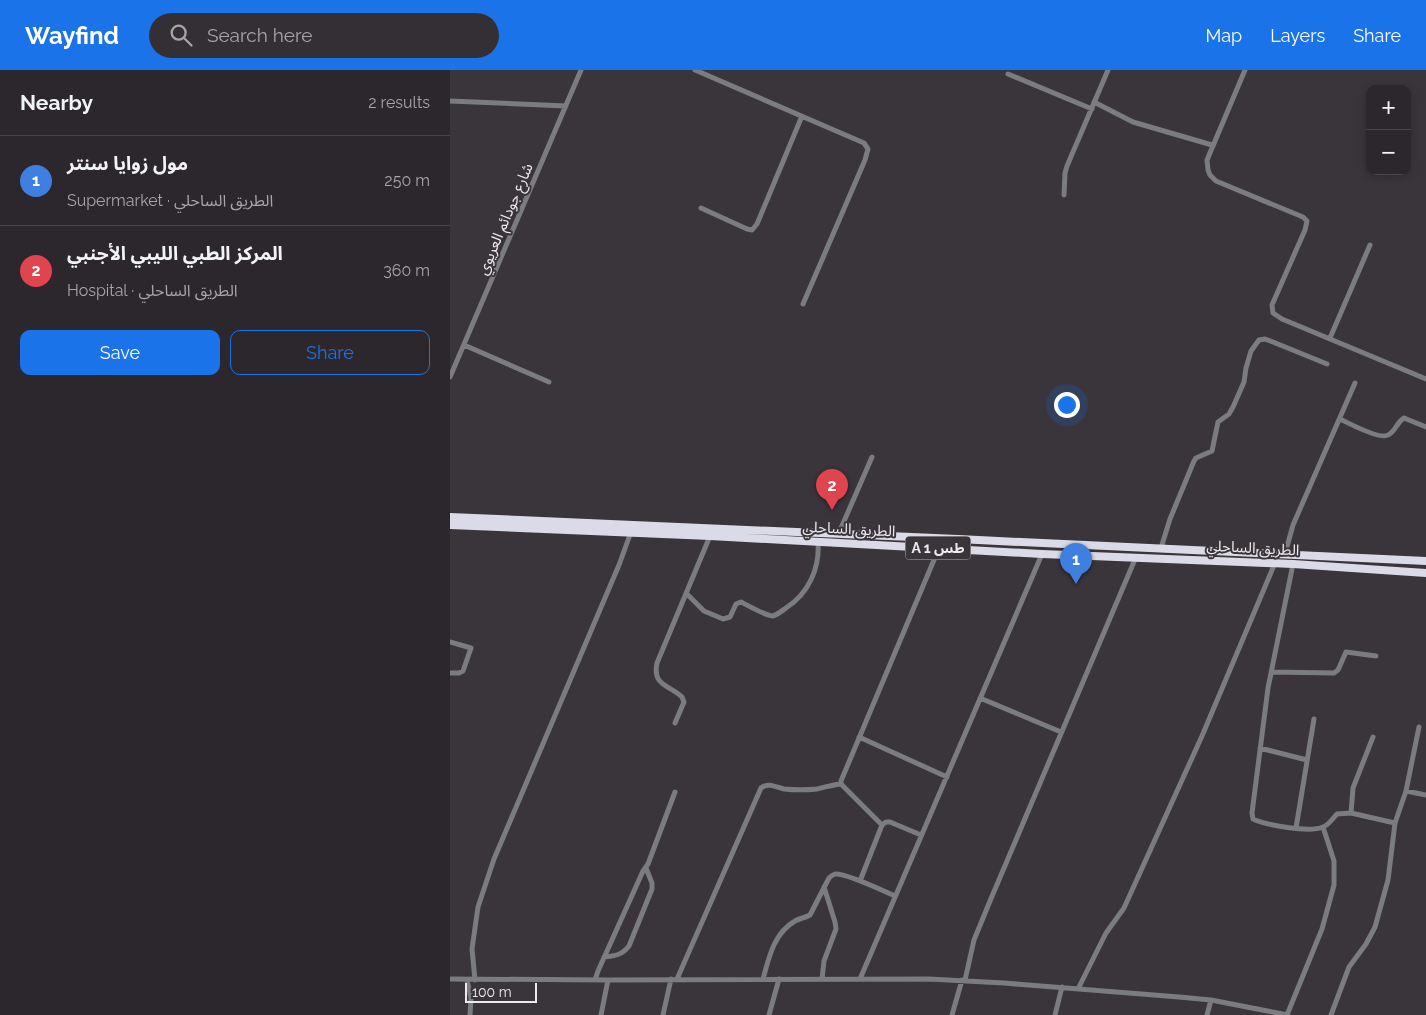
<!DOCTYPE html>
<html lang="en">
<head>
<meta charset="utf-8">
<style>
  body { margin:0; font-family:Raleway,"Noto Sans Arabic",sans-serif; background:#342f34; color:#f1f3f6 }
  .controls { position:absolute; right:15px; top:15px; display:grid; overflow:hidden; border-radius:10px; box-shadow:0 2px 8px #0003 }
  .controls button { width:45px; height:45px; display:grid; place-items:center; padding:0; border:0; border-bottom:1px solid #484448; background:#2c272c; color:#f1f3f6; font:25px sans-serif }
  .scale { position:absolute; left:15px; bottom:12px; width:72px; box-sizing:border-box; padding-left:5px; border:2px solid #ede9ed; border-top:0; font-size:14px; line-height:18px; white-space:nowrap; color:#ede9ed; -webkit-text-stroke:4px #3a343b; paint-order:stroke }
  .you { position:absolute; left:616px; top:334px; width:18px; height:18px; margin:-12px; border:4px solid #fff; border-radius:50%; background:#1a73e8; box-shadow:0 0 0 8px #1a73e833 }
  .badge { display:grid; place-items:center; width:32px; height:32px; border-radius:50%; background:#1a73e8; color:#fff; font-size:16px; font-weight:700 }
  .pin { position:absolute; translate:-50% -41px; filter:drop-shadow(0 1px 2px #0008) }
  .pin::after { content:''; position:absolute; top:26px; width:18px; height:15px; background:inherit; clip-path:polygon(0 0,100% 0,50% 100%) }
  .list { margin:0; padding:0; list-style:none }
  h2 { display:flex; justify-content:space-between; align-items:center; height:65px; margin:0; padding:0 20px; font-size:21px }
  h2 small { font-size:16px; font-weight:400; color:#a6a5a9 }
  .list li { display:grid; grid-template-columns:32px 1fr auto; gap:15px; align-items:center; box-sizing:border-box; height:90px; padding:0 20px; border-top:1px solid #484448 }
  .list b { display:block; font-size:19px; white-space:nowrap }
  .list p { margin:0; font-size:16px; white-space:nowrap; color:#a6a5a9 }
  .list em { font-size:16px; font-style:normal; color:#a6a5a9 }
  .actions { display:flex; gap:10px; padding:15px 20px }
  .actions a { flex:1; padding:11px 0; border:1px solid #1a73e8; border-radius:10px; text-align:center; font-size:18px; color:#1a73e8 }
  .actions .main { background:#1a73e8; color:#fff }
  .icon { flex:none; width:28px; height:28px; fill:none; stroke:currentColor; stroke-width:2; stroke-linecap:round; stroke-linejoin:round }
  .map { position:relative; flex:none; width:976px; height:945px; overflow:hidden }
  header { display:flex; align-items:center; gap:30px; box-sizing:border-box; height:70px; padding:0 25px; background:#1a73e8; color:#fff }
  header strong { font-size:24px }
  nav { display:flex; gap:28px; margin-inline-start:auto; font-size:18px }
  .search { width:350px; height:45px; background:#342f34; display:flex; align-items:center; gap:12px; box-sizing:border-box; padding:0 18px; border-radius:28px; color:#a6a5a9; font-size:19px }
  main { display:flex }
  aside { flex:1; background:#2c272c }
  .map>svg:first-child { display:block }
</style>
</head>
<body>
<header>
<strong>Wayfind</strong>
<div class="search"><svg class="icon" aria-label="search" viewBox="0 0 24 24"><circle cx="10" cy="10" r="6"/><path d="M15 15l6 6"/></svg>Search here</div>
<nav><a>Map</a><a>Layers</a><a>Share</a></nav>
</header>
<main>
<aside>
<h2>Nearby<small>2 results</small></h2>
<ul class="list">
<li><span class="badge" style="background:#3f7fe0">1</span><div><b>مول زوايا سنتر</b><p>Supermarket · الطريق الساحلي</p></div><em>250 m</em></li>
<li><span class="badge" style="background:#e0444e">2</span><div><b>المركز الطبي الليبي الأجنبي</b><p>Hospital · الطريق الساحلي</p></div><em>360 m</em></li>
</ul>
<div class="actions"><a class="main">Save</a><a>Share</a></div>
</aside>
<div class="map">
<svg width="976" height="945" viewBox="0 0 976 945">
  <rect width="100%" height="100%" fill="#3a343b"/>
  <g fill="none" stroke-linecap="round" stroke-linejoin="round">
    <path stroke="#7b7c80" stroke-width="5" d="M245 0 414 73 418 79 415 90 353 234
      M795 0 757 90 758 100 760 105 766 111 853 147 857 151 855 160 822 235 823 243 832 249 976 309
      M558 4 642 39
      M0 31 116 36
      M644 32 683 52 762 75
      M614 125 615 103 617 96 658 0
      M251 138 297 159 302 160 307 154 352 46
      M880 268 920 175
      M14 275 99 312
      M0 307 131 0
      M890 349C898 353 930 370 938 365 945 362 947 352 954 348L976 357
      M388 465 422 387
      M711 478 720 449 744 391 746 388 762 381 768 352 779 344 783 337 794 312 796 298 801 281 809 270 815 269 823 272 877 294
      M835 484 843 455 905 313
      M843 494 818 618 802 743 803 749C816 755 859 763 873 757 879 755 883 748 887 744L901 743 945 753
      M237 524 254 541 273 549 280 547 286 534 291 532C297 535 316 546 323 546 327 545 333 540 336 538 359 523 370 498 368 471
      M0 572 21 578 13 601 9 603H0
      M821 602 884 603 888 600 896 582 926 586
      M530 628 611 662
      M225 653 234 632 232 627C220 615 202 616 207 593L260 466
      M409 667 497 707
      M810 678 857 690
      M391 714V711L489 478
      M391 714 432 755
      M956 721 969 657
      M901 743 903 718 923 667
      M846 758 864 649
      M410 811 432 755 436 752H440L471 765
      M154 887C165 886 172 885 179 876L202 819V813L196 798
      M0 909 158 910 479 909 554 913 729 927 761 930 838 945
      M227 909 311 718C318 712 326 717 334 719 344 720 357 720 367 719 375 717 382 715 391 714
      M313 909C319 887 324 863 345 851 350 848 355 848 360 845L379 808C381 806 382 805 385 804 396 803 434 821 445 826
      M372 909 374 891 386 859 385 852 374 817
      M410 909 592 484
      M17 910 21 928 20 945
      M25 910 22 879 28 837 44 789 169 495 181 462
      M145 910 148 901 193 801 198 794 225 722
      M515 910 524 870 540 831 686 487
      M628 919 656 863 674 838 752 666 825 493
      M151 945 158 910
      M213 945 221 909
      M319 945 329 909
      M502 945 512 910
      M605 945 612 917
      M757 945 761 930
      M837 945 872 859 884 815V791L873 757
      M881 945 899 897 916 874 925 857 938 810 945 753 956 721 976 725"/>
    <path stroke="#dbdbe7" stroke-width="8" d="M0 447C325 462 651 474 976 491
      M0 455 260 466 592 484 843 494 976 503"/>
  </g>
  <g text-anchor="middle" dominant-baseline="central" stroke-width="4" stroke-linejoin="round" paint-order="stroke">
    <rect fill="#3a343b" stroke="#b7b3b8" stroke-width="1" x="455.5" y="466.5" width="65" height="23" rx="4"/>
    <g font-size="14" font-weight="bold" fill="#ede9ed">
      <text x="488" y="478">A 1 طس</text>
    </g>
    <g font-size="15" fill="#ede9ed" stroke="#3a343b">
      <text transform="translate(55 149) rotate(-67)">شارع جودائم العريوي</text>
      <text transform="translate(399 459) rotate(3)">الطريق الساحلي</text>
      <text transform="translate(803 478) rotate(3)">الطريق الساحلي</text>
    </g>
  </g>
</svg>
<div class="controls">
<button>+</button>
<button>−</button>
</div>
<div class="scale">100 m</div>
<div class="you"></div>
<div class="pin badge" style="left:626px;top:514px;background:#3f7fe0">1</div>
<div class="pin badge" style="left:382px;top:440px;background:#e0444e">2</div>
</div>
</main>
</body>
</html>
